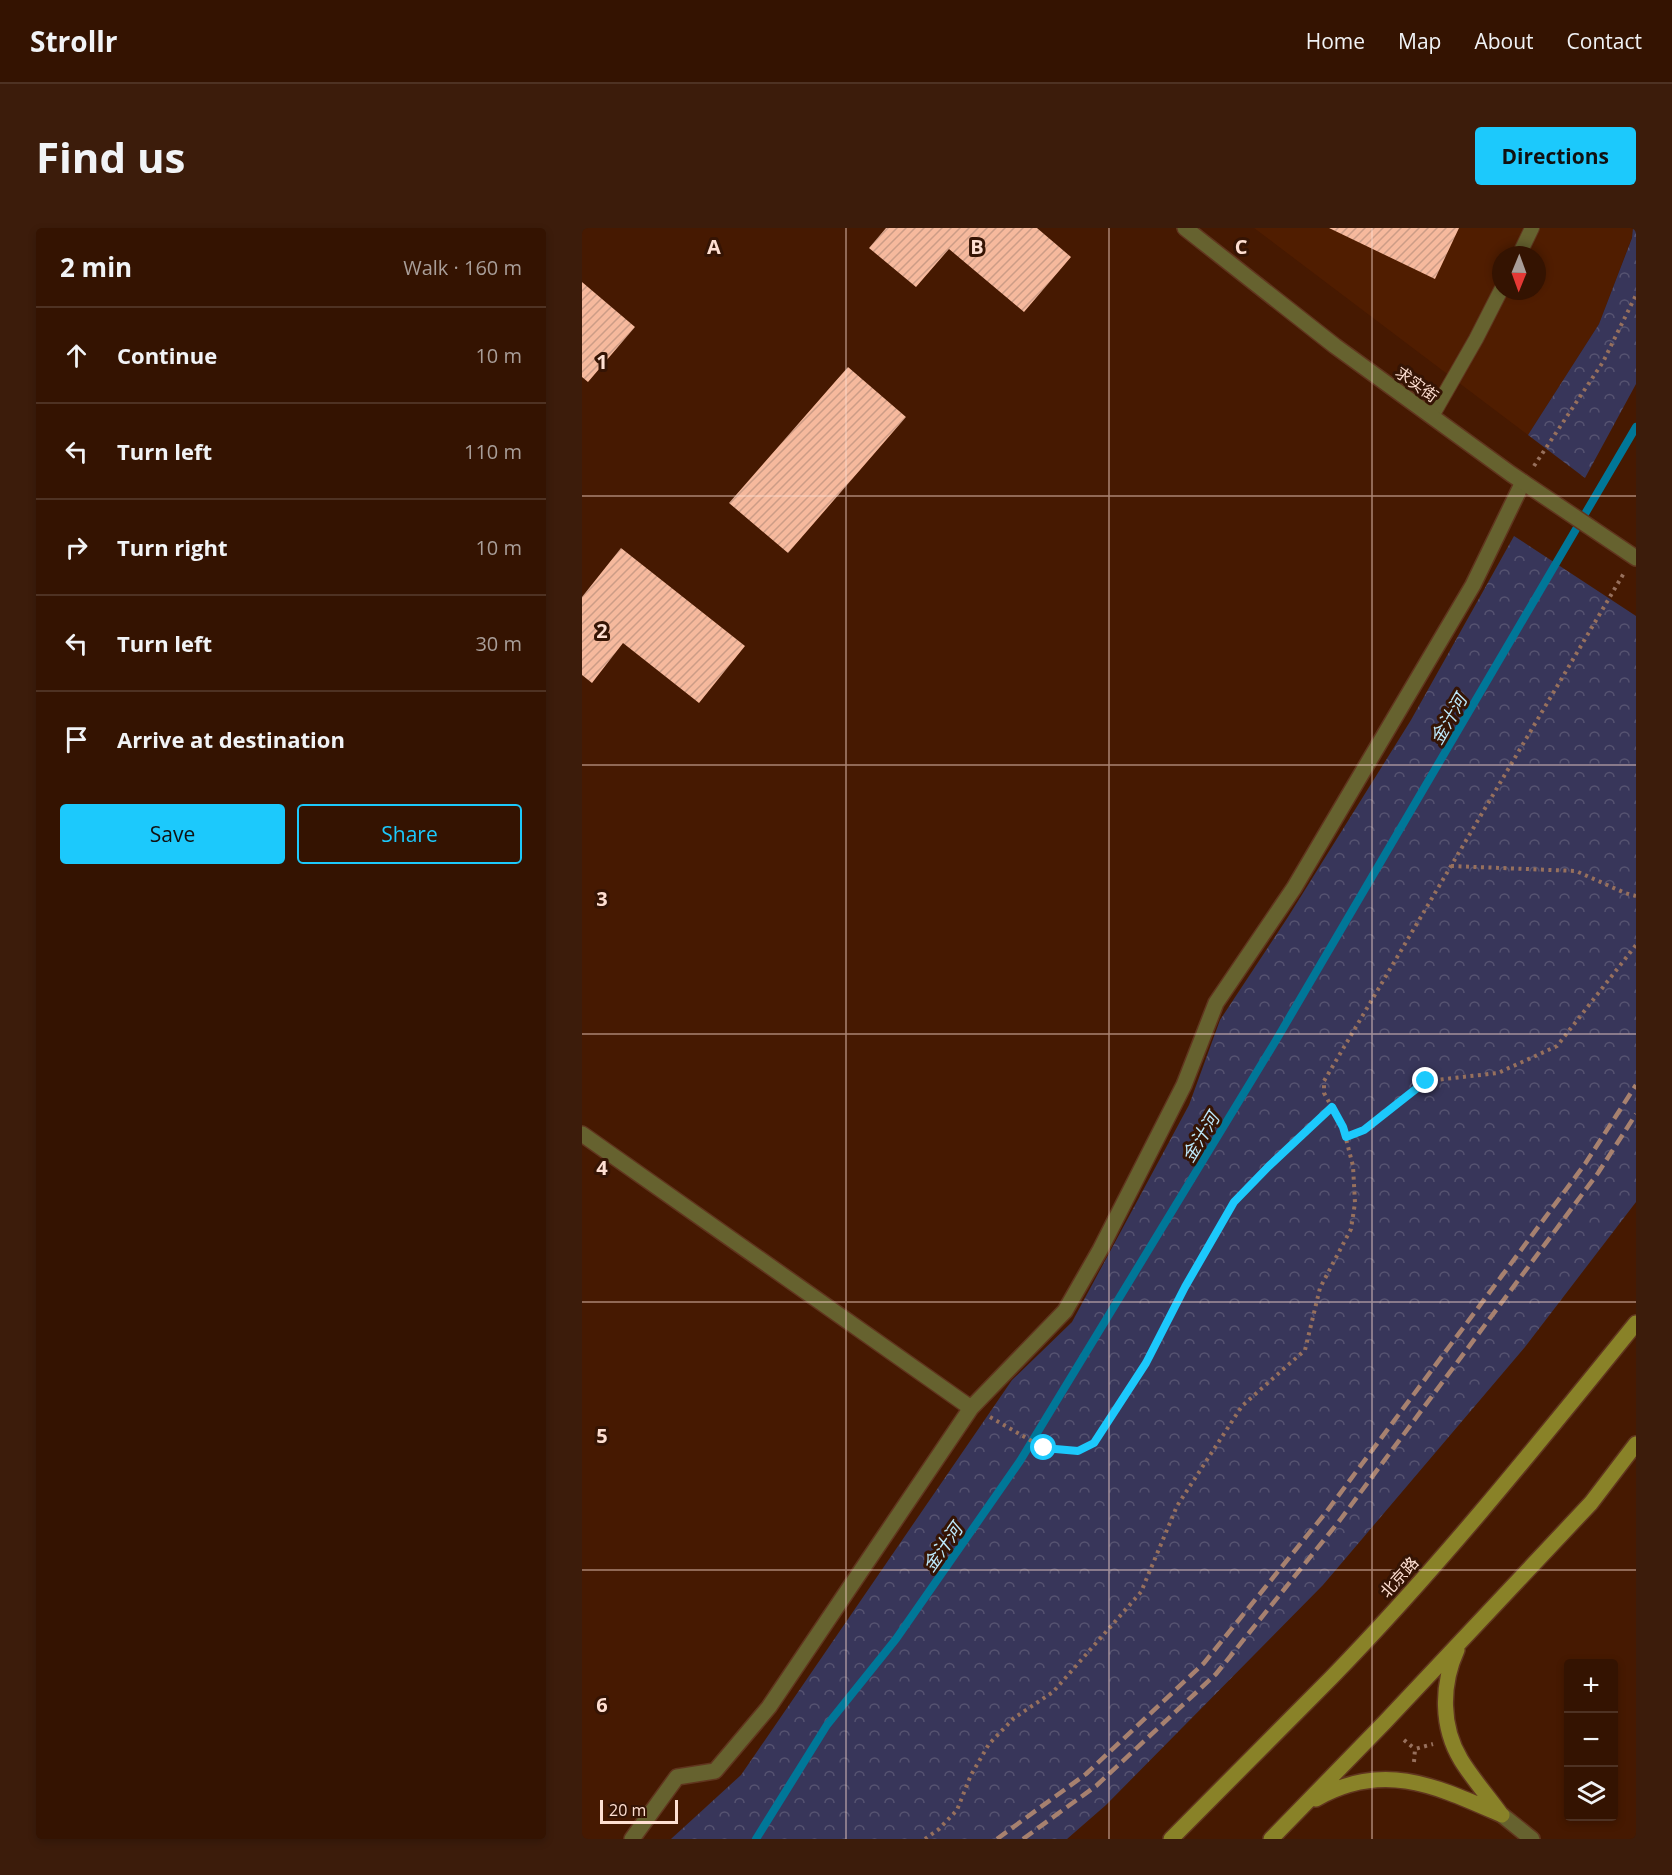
<!DOCTYPE html>
<html lang="en">
<head>
<meta charset="utf-8">
<style>
  body { margin:0; font-family:"Open Sans","Noto Sans SC",sans-serif; background:#3c1c0b; color:#f1f3f6 }
  .controls { position:absolute; right:18px; bottom:18px; display:grid; overflow:hidden; border-radius:6px; box-shadow:0 3px 9px #0003 }
  .controls button { width:54px; height:54px; display:grid; place-items:center; padding:0; border:0; border-bottom:2px solid #4e3223; background:#341301; color:#f1f3f6; font:30px sans-serif }
  .compass { position:absolute; left:910px; top:18px; width:54px; height:54px; border-radius:50%; background:#341301; box-shadow:0 3px 9px #0003; rotate:181deg }
  .scale { position:absolute; left:18px; bottom:15px; width:78px; box-sizing:border-box; padding-left:6px; border:3px solid #fedfd2; border-top:0; font-size:16px; line-height:21px; white-space:nowrap; color:#fedfd2; -webkit-text-stroke:4px #351404; paint-order:stroke }
  .stop { position:absolute; width:18px; height:18px; margin:-14px; border:4px solid #1cc9fc; border-radius:50%; background:#fff }
  .stop.end { background:#1cc9fc; border-color:#fff; box-shadow:0 2px 6px #0008 }
  .list { margin:0; padding:0; list-style:none }
  h2 { display:flex; justify-content:space-between; align-items:center; height:78px; margin:0; padding:0 24px; font-size:26px }
  h2 small { font-size:20px; font-weight:400; color:#a99e99 }
  .list li { display:grid; grid-template-columns:39px 1fr auto; gap:18px; align-items:center; box-sizing:border-box; height:96px; padding:0 24px; border-top:2px solid #4e3223 }
  .list b { display:block; font-size:22px; white-space:nowrap }
  .list em { font-size:20px; font-style:normal; color:#a99e99 }
  .actions { display:flex; gap:12px; padding:18px 24px }
  .actions a { flex:1; padding:14px 0; border:2px solid #1cc9fc; border-radius:6px; text-align:center; font-size:21px; color:#1cc9fc }
  .actions .main { background:#1cc9fc; color:#111 }
  .icon { flex:none; width:33px; height:33px; fill:none; stroke:currentColor; stroke-width:2; stroke-linecap:round; stroke-linejoin:round }
  .map { position:relative; flex:none; width:1054px; height:1611px; overflow:hidden; border-radius:6px }
  header { display:flex; align-items:center; gap:36px; box-sizing:border-box; height:84px; padding:0 30px; background:#341301; border-bottom:2px solid #4e3223 }
  header strong { font-size:28px }
  nav { display:flex; gap:33px; margin-inline-start:auto; font-size:21px }
  .intro { display:flex; align-items:center; justify-content:space-between; box-sizing:border-box; height:144px; padding:0 36px }
  h1 { margin:0; font-size:42px }
  .button { padding:15px 27px; border-radius:6px; background:#1cc9fc; color:#111; font-size:21px; font-weight:700 }
  main { display:flex; gap:36px; padding:0 36px }
  aside { flex:1; background:#341301; border-radius:6px; box-shadow:0 3px 9px #0003 }
  .map>svg:first-child { display:block }
</style>
</head>
<body>
<header>
<strong>Strollr</strong>
<nav><a>Home</a><a>Map</a><a>About</a><a>Contact</a></nav>
</header>
<div class="intro"><h1>Find us</h1><a class="button">Directions</a></div>
<main>
<aside>
<h2>2 min<small>Walk · 160 m</small></h2>
<ul class="list">
<li><svg class="icon" aria-label="ahead" viewBox="0 0 24 24"><path d="M12 20V5M6 11l6-6 6 6"/></svg><div><b>Continue</b></div><em>10 m</em></li>
<li><svg class="icon" aria-label="left" viewBox="0 0 24 24"><path d="M17 20v-9H6M10 6l-5 5 5 5"/></svg><div><b>Turn left</b></div><em>110 m</em></li>
<li><svg class="icon" aria-label="right" viewBox="0 0 24 24"><path d="M7 20v-9h11M14 6l5 5-5 5"/></svg><div><b>Turn right</b></div><em>10 m</em></li>
<li><svg class="icon" aria-label="left" viewBox="0 0 24 24"><path d="M17 20v-9H6M10 6l-5 5 5 5"/></svg><div><b>Turn left</b></div><em>30 m</em></li>
<li><svg class="icon" aria-label="arrive" viewBox="0 0 24 24"><path d="M6 21V4h12l-3 4 3 4H6"/></svg><div><b>Arrive at destination</b></div></li>
</ul>
<div class="actions"><a class="main">Save</a><a>Share</a></div>
</aside>
<div class="map">
<svg width="1054" height="1611" viewBox="0 0 1054 1611">
  <defs>
    <pattern id="park-crowns" width="20" height="18" patternUnits="userSpaceOnUse" patternTransform="scale(1.5)"><rect width="20" height="18" fill="#38365a"/><path d="M2 6a3 3 0 1 1 6 0M12 15a3 3 0 1 1 6 0" fill="none" stroke="#565371"/></pattern>
    <pattern id="building-hatch" width="6" height="6" patternUnits="userSpaceOnUse" patternTransform="scale(1.5)"><rect width="6" height="6" fill="#f6b99d"/><path d="M-1 1l2-2M0 6l6-6M5 7l2-2" fill="none" stroke="#cc9c86"/></pattern>
  </defs>
  <rect width="100%" height="100%" fill="#461901"/>
  <path fill="#501d00" fill-rule="evenodd" d="M672 0H1051L1050 9 1017 96 946 207ZM919 27H955V63H919Z"/>
  <path fill="url(#park-crowns)" d="M1051 0H1054V156L1003 250 946 207 1017 96 1050 10Z
    M932 308 1054 388V974L943 1119 741 1357 524 1577 485 1611H89L159 1547 430 1152 490 1094 607 877 638 792 706 689 829 492Z"/>
  <g fill="none" stroke-linecap="round" stroke-linejoin="round">
    <path stroke="#007798" stroke-width="8" d="M174 1611 245 1497 314 1411 438 1233 693 814 1054 199"/>
  </g>
  <path fill="url(#building-hatch)" d="M304 0H455L489 29 442 84 367 21 334 59 287 20Z
    M747 0H877L853 51Z
    M0 54 53 99 6 154 0 149Z
    M266 139 324 189 206 325 147 275Z
    M39 320 163 418 117 475 41 415 10 455 0 447V369Z"/>
  <g fill="none" stroke-linecap="round" stroke-linejoin="round">
    <defs>
      <path id="service" d="M937 27 950 0
        M850 188 894 111 919 62"/>
      <path id="minor" d="M0 906 389 1180
        M920 1587 950 1611
        M50 1611 95 1549 133 1543 187 1479 389 1180 483 1083 518 1022 602 857 634 775 712 660 891 357 941 254"/>
      <path id="tertiary" d="M603 0 753 118 929 246 1054 330"/>
      <path id="secondary" d="M875 1422C859 1457 859 1499 879 1532 890 1550 905 1567 918 1585
        M734 1571C802 1532 856 1559 920 1587
        M589 1611C642 1557 696 1504 749 1450 858 1338 956 1216 1054 1095
        M689 1611 802 1495 1009 1275 1054 1216"/>
    </defs>
    <use href="#service" stroke="#60351e" stroke-width="16"/>
    <use href="#minor" stroke="#60351e" stroke-width="18"/>
    <use href="#tertiary" stroke="#60351e" stroke-width="18"/>
    <use href="#secondary" stroke="#60351e" stroke-width="18"/>
    <path stroke="#97705d" stroke-width="4" stroke-dasharray="3 4.5" stroke-linecap="butt" d="M952 238 1021 134 1054 67
      M869 638 994 643 1043 665 1054 668
      M764 909 781 901 845 853 916 845 975 818 1054 717
      M408 1189 462 1220 496 1223 512 1215 564 1135 603 1059 652 974 687 938 750 879
      M822 1512 833 1521
      M832 1534 833 1521 851 1516
      M343 1611 357 1601 375 1582 389 1547 407 1516 432 1490 471 1464 559 1364 595 1278 660 1178 723 1122 738 1060 769 1001 773 975 771 938 761 899 742 865V853L1042 345"/>
    <use href="#service" stroke="#66622f" stroke-width="14"/>
    <use href="#minor" stroke="#66622f" stroke-width="15"/>
    <use href="#tertiary" stroke="#66622f" stroke-width="15"/>
    <use href="#secondary" stroke="#898228" stroke-width="15"/>
    <path stroke="#a7816f" stroke-width="4.5" stroke-dasharray="12 6" stroke-linecap="butt" d="M415 1611 504 1546 622 1435 745 1283 1003 936 1054 857
      M441 1611 514 1558 634 1446 758 1292 1016 945 1054 886"/>
  </g>
  <g fill="none" stroke-linecap="round" stroke-linejoin="round">
    <path stroke="#1cc9fc" stroke-width="8" d="M462 1220 496 1223 512 1215 564 1135 603 1059 652 974 687 938 750 879 761 899 764 909 782 902 844 853"/>
  </g>
  <path fill="none" stroke="#fedfd2" stroke-width="1.5" stroke-opacity="0.55" d="M264 0V1611M527 0V1611M790 0V1611M0 268H1054M0 537H1054M0 806H1054M0 1074H1054M0 1342H1054"/>
  <g text-anchor="middle" dominant-baseline="central" stroke-width="6" stroke-linejoin="round" paint-order="stroke">
    <g font-size="16" fill="#fedfd2" stroke="#351404">
      <text transform="translate(835 156) rotate(36)">求实街</text>
      <text transform="translate(817 1349) rotate(-48)">北京路</text>
    </g>
    <g font-size="18" font-style="italic" fill="#bde9fc" stroke="#351404">
      <text transform="translate(866 491) rotate(-60)">金汁河</text>
      <text transform="translate(618 909) rotate(-59)">金汁河</text>
      <text transform="translate(360 1319) rotate(-55)">金汁河</text>
    </g>
  </g>
  <g font-size="20" text-anchor="middle" font-weight="bold" fill="#fedfd2" stroke="#351404" stroke-width="6" stroke-linejoin="round" paint-order="stroke">
    <text x="132" y="26">A</text>
    <text x="395" y="26">B</text>
    <text x="659" y="26">C</text>
    <text x="20" y="141">1</text>
    <text x="20" y="410">2</text>
    <text x="20" y="678">3</text>
    <text x="20" y="947">4</text>
    <text x="20" y="1215">5</text>
    <text x="20" y="1484">6</text>
  </g>
</svg>
<div class="controls">
<button>+</button>
<button>−</button>
<button><svg class="icon" aria-label="layers" viewBox="0 0 24 24"><path d="M12 4l9 5-9 5-9-5zM3 14l9 5 9-5"/></svg></button>
</div>
<svg class="compass" viewBox="-18 -18 36 36"><path d="M0-13l5 13h-10z" fill="#e53935"/><path d="M0 13l5-13h-10z" fill="#a99e99"/></svg>
<div class="scale">20 m</div>
<div class="stop" style="left:462px;top:1220px"></div>
<div class="stop end" style="left:844px;top:853px"></div>
</div>
</main>
</body>
</html>
